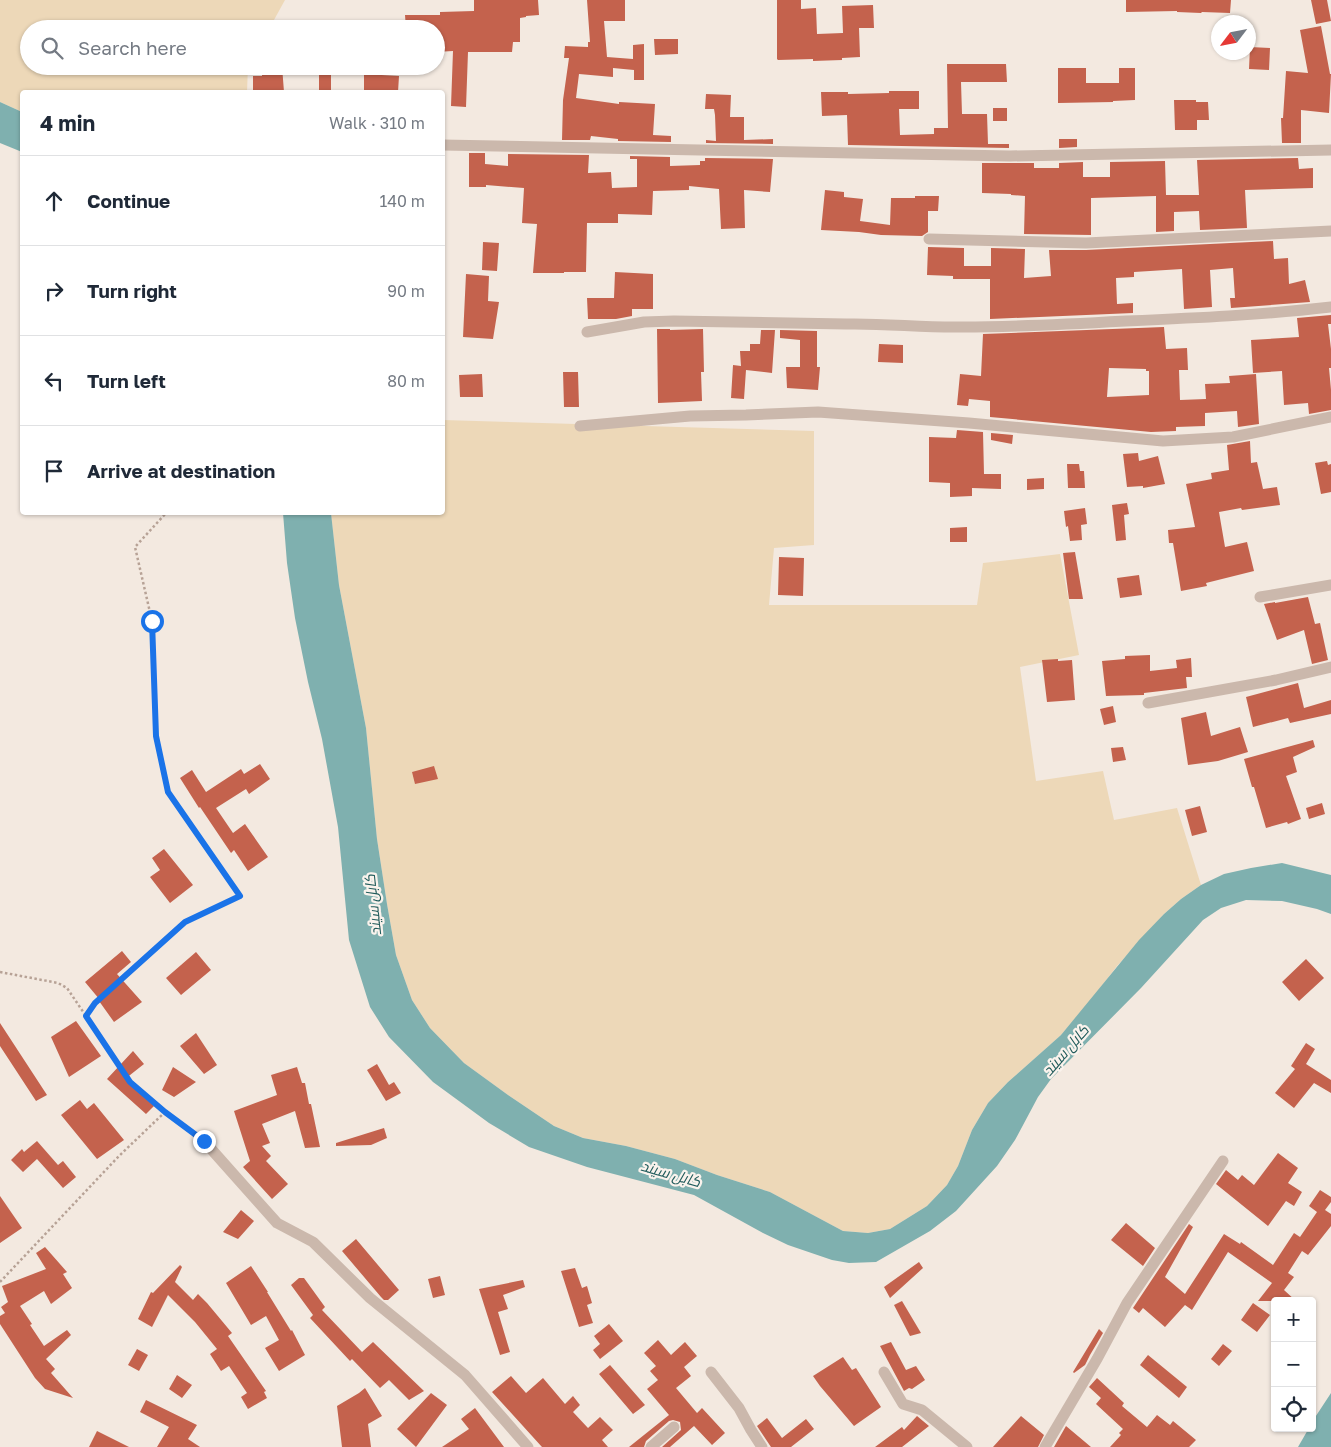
<!DOCTYPE html>
<html lang="en">
<head>
<meta charset="utf-8">
<style>
  body { margin:0; font-family:"Golos Text",Cairo,sans-serif; background:#f2f2f3; color:#1f2937 }
  .controls { position:absolute; right:15px; bottom:15px; display:grid; overflow:hidden; border-radius:5px; box-shadow:0 1px 4px #0004 }
  .controls button { width:45px; height:45px; display:grid; place-items:center; padding:0; border:0; border-bottom:1px solid #e0e1e3; background:#fff; color:#1f2937; font:25px sans-serif }
  .compass { position:absolute; left:1211px; top:15px; width:45px; height:45px; border-radius:50%; background:#fff; box-shadow:0 1px 4px #0004; rotate:238deg }
  .stop { position:absolute; width:15px; height:15px; margin:-11px; border:4px solid #1a73e8; border-radius:50%; background:#fff }
  .stop.end { background:#1a73e8; border-color:#fff; box-shadow:0 1px 5px #0008 }
  .list { margin:0; padding:0; list-style:none }
  h2 { display:flex; justify-content:space-between; align-items:center; height:65px; margin:0; padding:0 20px; font-size:21px }
  h2 small { font-size:16px; font-weight:400; color:#747a83 }
  .list li { display:grid; grid-template-columns:32px 1fr auto; gap:15px; align-items:center; box-sizing:border-box; height:90px; padding:0 20px; border-top:1px solid #e0e1e3 }
  .list b { display:block; font-size:19px; white-space:nowrap }
  .list em { font-size:16px; font-style:normal; color:#747a83 }
  .icon { flex:none; width:28px; height:28px; fill:none; stroke:currentColor; stroke-width:2; stroke-linecap:round; stroke-linejoin:round }
  .map { position:relative; flex:none; width:1331px; height:1447px; overflow:hidden }
  .search { position:absolute; background:#fff; box-shadow:0 1px 4px #0004; left:20px; top:20px; width:425px; height:55px; display:flex; align-items:center; gap:12px; box-sizing:border-box; padding:0 18px; border-radius:28px; color:#747a83; font-size:19px }
  .panel { position:absolute; background:#fff; box-shadow:0 1px 4px #0004; left:20px; top:90px; width:425px; height:425px; border-radius:5px }
  .map>svg:first-child { display:block }
</style>
</head>
<body>
<div class="map">
<svg width="1331" height="1447" viewBox="0 0 1331 1447">
  <rect width="100%" height="100%" fill="#f3e9e0"/>
  <path fill="#edd8b8" d="M0 0H285L269 29H29V66H248L247 92H22V112L0 102Z
    M443 420 814 431V545L774 548 769 605H977L983 563 1060 554 1079 655 1020 667 1036 781 1103 771 1114 820 1177 808 1201 885 1181 899 1164 914 1117 966 1094 996 1061 1035 1008 1082 988 1103 972 1130 958 1166 947 1185 927 1206 890 1229 868 1233 843 1231 770 1192 717 1175 675 1159 626 1146 583 1138 554 1126 508 1095 464 1063 430 1028 412 1000 396 955 387 904 377 839 366 728 339 585 331 513 442 512Z"/>
  <path fill="#7fb0af" d="M0 102 22 112V152L0 143Z
    M283 513H331L339 585 366 728 377 839 387 904 396 955 412 1000 430 1028 464 1063 508 1095 554 1126 583 1138 626 1146 675 1159 717 1175 770 1192 843 1231 868 1233 890 1229 927 1206 947 1185 958 1166 972 1130 988 1103 1008 1082 1061 1035 1139 940 1164 914 1181 899 1201 885 1224 874 1251 868 1282 863 1331 875V914L1317 909 1282 901 1246 900 1221 908 1203 920 1141 988 1051 1079 1038 1097 1015 1140 997 1166 956 1211 930 1231 876 1262 849 1263 832 1260 788 1245 763 1233 694 1195 587 1167 529 1147 489 1123 433 1082 389 1037 370 1007 349 940 338 827 322 739 308 682 295 618 287 563Z
    M1331 1393V1447H1298L1309 1428H1312V1422Z"/>
  <path fill="#c4624d" fill-rule="evenodd" d="M474 0H538L539 15 526 16V17L520 18V42H513L512 52H468L466 107 451 106 453 51 436 52V29H406L405 15H440V12L474 11Z
    M587 0H625V21H604L607 57 633 59V45L644 44V80H634V70L613 68V77L579 74 576 98 619 104V102L655 104 653 135 671 136V142L618 141V139L591 136 590 140H562L563 100 569 58H564L565 46 588 47V42H590Z
    M777 0H801V9L816 8 817 34 843 33 842 6 873 5 874 28H859L860 57 842 58V60L813 61V59L778 60 777 59Z
    M1126 0H1231L1230 13 1202 12 1201 13 1177 12V11L1126 12Z
    M1311 0H1327L1331 21 1316 24Z
    M1321 26 1330 74H1331L1329 113 1301 110V143H1282L1281 118H1283L1286 71 1308 73 1300 30Z
    M654 39H678V54L655 55Z
    M1250 47 1270 48 1269 70 1249 69Z
    M947 64H1006L1007 82H961L962 114H987L988 144H1009V148L848 145 847 115 822 116 821 92H848V94L889 93V91H919V109H899L900 135 934 134V128H948Z
    M262 66H282L284 92H253V76H262Z
    M1058 68H1086V83H1119V68H1135V100L1113 101V102L1058 103Z
    M319 73H331V92H319Z
    M364 74 399 76 398 92H364Z
    M706 94 731 95 730 117H744V140L773 139V144L706 143V140L716 141 715 115 714 109H705Z
    M1174 100H1196V102H1208L1209 120H1197V130H1175Z
    M993 108H1007V121H993Z
    M1059 139H1077V147L1059 148Z
    M469 153H485V164L508 166V154L589 155 588 173 611 172 612 188 637 187V159H630V156L670 157V166L700 165V161H705V158L773 159 770 192 744 190 745 228 721 229 719 189 689 186V190L653 191 652 215 618 214V223H587L586 272H564V273H533L537 224 522 223 524 188 486 185V187H469Z
    M1298 158 1299 169 1313 168V188L1245 190 1247 228 1200 230 1199 211 1174 212V231L1156 232V196L1091 198V235L1024 234 1025 196 1011 195V194L982 193V163H1034V168H1059V163L1083 162V177H1110V162L1165 161 1166 195H1199L1197 160Z
    M825 190 844 192V197L863 199 860 221 890 225 891 198H915V196H939L938 211H928V232L922 236 881 235 859 232 821 230Z
    M1273 241 1274 259 1288 258 1289 284 1305 280 1310 302 1231 308 1230 298H1235L1233 268 1210 270 1212 307 1184 309 1182 269 1134 272V277L1116 278 1117 304 1133 303V313L990 319V279H953V276L927 275 928 247 964 248V266H991V248L1025 249 1024 278 1051 276 1049 250H1086Z
    M483 242 499 243 497 271 482 270Z
    M615 272 653 274V309H632V316L616 319H588L587 298H614Z
    M466 274 489 276 488 301 499 302 493 339 463 337Z
    M1331 315V324H1328L1331 349V368H1329L1331 390V410L1309 414 1308 403 1284 405 1282 371 1253 373 1251 340 1299 337 1297 318Z
    M1164 327 1166 349 1187 348 1188 370H1179L1180 400 1206 399 1205 384 1230 383 1229 376 1256 374 1259 424 1238 427 1237 411 1205 413V426L1176 427V431L1151 432 990 417V401L969 399 968 406 957 405 960 374 981 376 983 334ZM1109 368 1146 369V371H1149V395L1107 397Z
    M657 329H670V330L703 329 704 372H701L702 401 658 403Z
    M761 330H775L772 373 746 370 744 399 731 398 733 365 741 366 740 351H750V344H760Z
    M780 330 817 331V367H820L818 390 787 388 786 367H800V340L780 338Z
    M879 344 903 345V363L878 362Z
    M563 372H578L579 407H564Z
    M482 374 483 397H460L459 375Z
    M957 430 983 432 984 474H1001V489L972 488V496L950 497V483L929 482V437L956 438Z
    M991 433 1013 435 1012 444 991 440Z
    M1250 441 1251 463 1257 462 1263 489 1277 487 1280 505 1242 510 1241 508 1219 512 1225 547 1247 542 1254 571 1206 583 1207 586 1181 591 1173 543H1169L1168 530 1195 527 1186 484 1212 479 1211 473 1229 470 1227 445Z
    M1138 453 1139 461 1158 456 1165 484 1143 488V486L1127 487 1123 454Z
    M1327 461 1328 465 1331 464V492L1321 494 1315 463Z
    M1067 464H1079L1080 471H1084L1085 488H1068Z
    M1044 478V489L1027 490V479Z
    M1127 503 1129 514 1124 515 1126 540 1116 541 1112 505Z
    M1085 508 1087 524 1081 525 1082 540 1070 541 1068 526 1066 527 1064 511Z
    M967 527V542H950V528Z
    M1075 552 1083 599H1069L1063 553Z
    M779 557 804 558 803 596 778 595Z
    M1139 575 1142 595 1120 598 1117 578Z
    M1308 597 1315 624 1320 623 1328 660 1312 664 1304 630 1277 640 1264 604 1275 602V603Z
    M1150 655V671L1177 668 1176 660 1191 658 1192 677H1186L1187 688 1144 693V695L1106 696 1102 661 1125 659V656Z
    M1058 659V661L1072 660 1075 700 1047 702 1042 660Z
    M1298 683 1304 708 1331 700V714L1290 723 1288 718 1253 727 1246 697Z
    M1113 706 1116 722 1104 725 1100 709Z
    M1206 712 1211 736 1240 727 1248 752 1218 761 1188 765 1181 718Z
    M1313 740 1315 747 1293 757 1297 772 1286 776 1301 819 1288 824 1287 822 1266 828 1254 787H1252L1244 759Z
    M1123 747 1126 760 1113 762 1111 748Z
    M260 764 270 779 249 794 246 789 216 808 233 833 245 824 268 857 248 871 234 850 231 853 200 807 199 808 180 778 192 770 206 792 241 769 244 774Z
    M434 766 438 779 415 784 412 772Z
    M1322 803 1325 814 1309 819 1306 808Z
    M1200 806 1207 832 1192 836 1185 810Z
    M164 849 193 885 170 903 150 877 160 870 152 858Z
    M122 951 131 962 117 974 142 1002 114 1022 99 1001 100 1000 85 982Z
    M196 952 211 970 181 995 166 978Z
    M1306 959 1324 978 1299 1001 1282 982Z
    M76 1021 101 1056 69 1077 51 1037Z
    M0 1023 47 1095 36 1101 0 1046Z
    M196 1033 217 1065 204 1074 180 1046Z
    M1306 1043 1315 1049 1306 1064 1331 1080V1093L1314 1083 1294 1108 1275 1093 1295 1069 1291 1066Z
    M133 1051 144 1064 125 1079 154 1106 146 1114 107 1079Z
    M377 1064 389 1085 394 1082 401 1093 386 1101 367 1070Z
    M173 1067 196 1082 174 1097 162 1090Z
    M297 1067 302 1083H305L309 1104H311L320 1147 305 1148 295 1111 262 1124 270 1143 262 1146 271 1156 266 1161 288 1184 272 1199 243 1167 250 1161 234 1111 277 1095 271 1075Z
    M80 1100 87 1109 94 1103 124 1140 97 1159 61 1115Z
    M384 1128 387 1138 371 1145 336 1146V1143Z
    M37 1141 58 1165 63 1161 76 1177 63 1188 37 1159 23 1172 11 1160 22 1149 24 1152Z
    M1278 1153 1298 1168 1288 1183 1302 1192 1294 1206 1286 1201 1268 1226 1216 1184 1226 1170 1238 1180 1242 1175 1254 1185Z
    M1320 1190 1331 1197V1202L1325 1210 1331 1214V1226L1308 1255 1302 1251 1288 1273 1294 1277 1284 1290 1296 1301H1258L1272 1283 1228 1252 1192 1310 1185 1305 1165 1327 1143 1308 1139 1313 1133 1308 1189 1224 1193 1227 1165 1277 1185 1294 1224 1234 1240 1244 1241 1242 1273 1265 1294 1233 1300 1237 1317 1212 1309 1206Z
    M0 1196 22 1228 0 1243Z
    M241 1210 254 1221 238 1239 223 1232Z
    M1126 1223 1155 1248 1143 1266 1111 1240Z
    M356 1239 399 1290 388 1300H384L381 1297 342 1251Z
    M45 1247 67 1272 63 1274 72 1288 51 1304 44 1291 20 1306 32 1324 30 1325 44 1346 67 1330 71 1335 46 1359 55 1369 51 1373 73 1398 45 1389 35 1378 0 1324V1316L5 1313 1 1307 8 1302 2 1286 46 1269 36 1253Z
    M919 1262 923 1268 890 1298 884 1287Z
    M180 1265 182 1267 175 1282 193 1300 198 1294 207 1303 232 1333 228 1336 266 1391 264 1392 267 1398 248 1409 241 1397 247 1393 229 1366 221 1371 210 1354 217 1349 195 1322 168 1295 152 1327 138 1319 151 1292 153 1293Z
    M251 1266 268 1292H267L291 1331 292 1330 305 1355 279 1371 265 1348 279 1340 266 1316 251 1325 226 1283Z
    M575 1268 582 1288 587 1286 592 1303 587 1305 593 1323 579 1327 561 1271Z
    M440 1276 445 1295 433 1298 428 1279Z
    M299 1278H304L325 1307 322 1310 362 1352 373 1342 424 1391 409 1400 389 1380 380 1388 352 1359 350 1361 310 1318 313 1315 291 1285Z
    M523 1280 525 1287 503 1295 508 1309 498 1312 510 1352 500 1355 479 1289Z
    M902 1301 921 1333 910 1336 894 1305Z
    M1253 1303 1270 1315 1257 1332 1241 1320Z
    M609 1324 623 1341 600 1359 593 1350 600 1344 594 1336Z
    M1099 1329 1103 1333 1090 1355 1085 1365 1074 1373 1073 1372Z
    M658 1340 671 1355 685 1342 697 1356 684 1367 691 1376 676 1388 697 1413 702 1408 725 1433 712 1445 694 1426 670 1447H662L681 1430 680 1422 673 1420 669 1421 646 1441 644 1447H629L669 1415 647 1389 658 1380 650 1371 656 1366 644 1353Z
    M891 1342 906 1370 916 1366 925 1380 912 1389 909 1388 904 1391 880 1346Z
    M1223 1344 1232 1351 1219 1366 1211 1359Z
    M137 1349 148 1355 139 1371 128 1365Z
    M1148 1355 1187 1387 1179 1398 1140 1365Z
    M843 1357 852 1370 856 1368 881 1407 854 1426 820 1386 813 1376Z
    M610 1365 645 1405 633 1414 599 1374Z
    M177 1375 192 1385 182 1398 169 1389Z
    M511 1376 526 1393 543 1378 565 1404 573 1396 580 1405 573 1412 588 1428 600 1417 613 1430 602 1440 608 1447H542L492 1392Z
    M1097 1378 1124 1403 1122 1406 1147 1427 1157 1415 1170 1425 1173 1421 1196 1440 1189 1447H1110L1121 1435 1119 1433 1123 1429 1096 1404 1101 1398 1089 1387Z
    M365 1388 382 1416 368 1424 371 1447H342L337 1406 359 1393Z
    M431 1393 447 1405 416 1447 397 1429Z
    M146 1400 197 1425 188 1439 200 1447H157L169 1427 140 1412Z
    M475 1408 504 1447H442L469 1429 461 1419Z
    M917 1416 929 1426 902 1447H875L902 1427 904 1430Z
    M1021 1416 1044 1435 1038 1447H993Z
    M767 1418 782 1438 806 1419 814 1429 791 1447H771L757 1426Z
    M1066 1426 1091 1447H1054Z
    M97 1431 129 1447H89Z"/>
  <g fill="none" stroke-linecap="round" stroke-linejoin="round">
    <path stroke="#b7a296" stroke-width="2.5" stroke-dasharray="2.5 2.5" stroke-linecap="butt" d="M0 972 58 983 67 988 130 1081 165 1112 195 1134
      M86 1017 95 1003 185 922 240 896 168 793 156 736 152 621 135 547 167 512
      M0 1282 119 1156 165 1112"/>
    <path stroke="#cbb8ac" stroke-width="11" d="M442 145 1010 156 1331 150
      M929 239 1086 243 1331 231
      M587 332 644 322 674 321 846 324C885 323 924 328 963 327 1018 327 1072 324 1126 321 1195 318 1263 315 1331 307
      M580 426 690 416 746 415 818 412 969 423 1163 441 1233 437 1331 417
      M1260 597 1331 585
      M1148 703 1276 680 1331 667
      M204 1141 277 1223 313 1242 370 1298 465 1375 528 1447
      M711 1372 739 1408 751 1430 762 1447
      M884 1372 903 1404 922 1410 967 1447
      M651 1447 674 1427
      M1045 1447 1097 1359 1127 1303 1223 1161"/>
  </g>
  <g fill="none" stroke-linecap="round" stroke-linejoin="round">
    <path stroke="#1a73e8" stroke-width="6" d="M152 621 156 736 168 792 240 896 185 922 95 1003 86 1016 130 1082 165 1112 204 1141"/>
  </g>
  <g text-anchor="middle" dominant-baseline="central" stroke-width="4.5" stroke-linejoin="round" paint-order="stroke">
    <g font-size="15" font-style="italic" fill="#205b5b" stroke="#faf3ed">
      <text transform="translate(372 905) rotate(-96)">کابل سيند</text>
      <text transform="translate(1065 1050) rotate(-49)">کابل سيند</text>
      <text transform="translate(671 1173) rotate(16)">کابل سيند</text>
    </g>
  </g>
</svg>
<div class="controls">
<button>+</button>
<button>−</button>
<button><svg class="icon" aria-label="locate" viewBox="0 0 24 24"><circle cx="12" cy="12" r="6"/><path d="M12 2v4M12 18v4M2 12h4M18 12h4"/></svg></button>
</div>
<svg class="compass" viewBox="-18 -18 36 36"><path d="M0-13l5 13h-10z" fill="#e53935"/><path d="M0 13l5-13h-10z" fill="#747a83"/></svg>
<div class="stop" style="left:152px;top:621px"></div>
<div class="stop end" style="left:204px;top:1141px"></div>
<div class="search"><svg class="icon" aria-label="search" viewBox="0 0 24 24"><circle cx="10" cy="10" r="6"/><path d="M15 15l6 6"/></svg>Search here</div>
<section class="panel">
<h2>4 min<small>Walk · 310 m</small></h2>
<ul class="list">
<li><svg class="icon" aria-label="ahead" viewBox="0 0 24 24"><path d="M12 20V5M6 11l6-6 6 6"/></svg><div><b>Continue</b></div><em>140 m</em></li>
<li><svg class="icon" aria-label="right" viewBox="0 0 24 24"><path d="M7 20v-9h11M14 6l5 5-5 5"/></svg><div><b>Turn right</b></div><em>90 m</em></li>
<li><svg class="icon" aria-label="left" viewBox="0 0 24 24"><path d="M17 20v-9H6M10 6l-5 5 5 5"/></svg><div><b>Turn left</b></div><em>80 m</em></li>
<li><svg class="icon" aria-label="arrive" viewBox="0 0 24 24"><path d="M6 21V4h12l-3 4 3 4H6"/></svg><div><b>Arrive at destination</b></div></li>
</ul>
</section>
</div>
</body>
</html>
